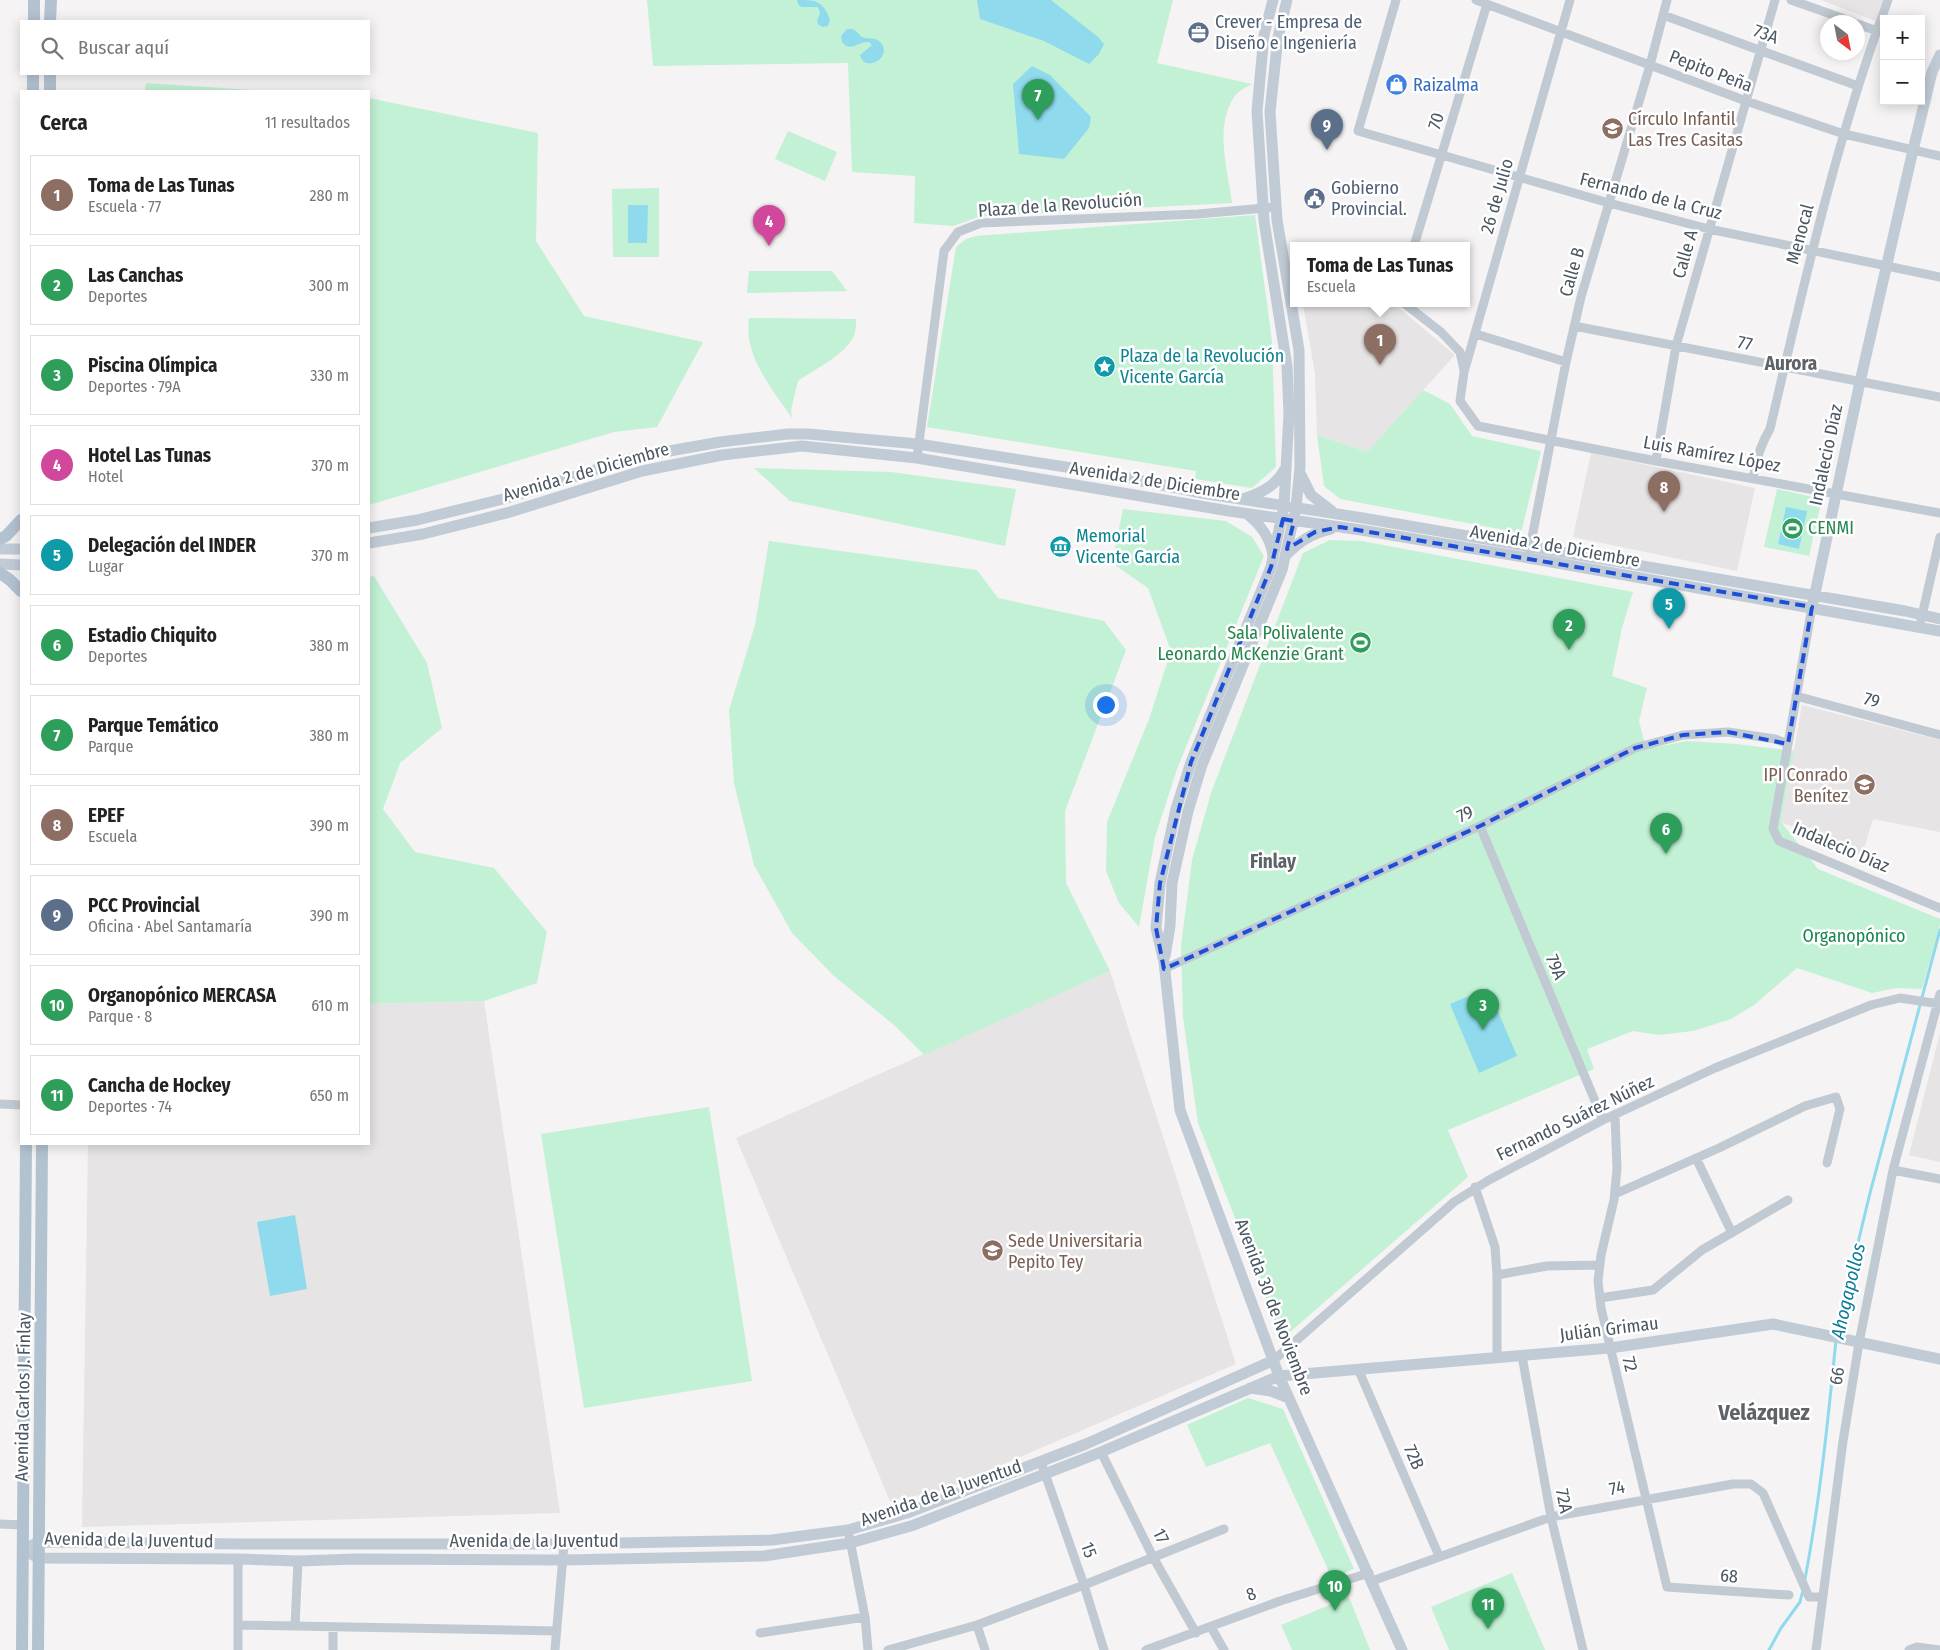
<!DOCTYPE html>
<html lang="es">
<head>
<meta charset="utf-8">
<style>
  body { margin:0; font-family:"Fira Sans Condensed",sans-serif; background:#f2f2f2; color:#222 }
  .controls { position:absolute; right:15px; top:15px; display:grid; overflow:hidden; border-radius:0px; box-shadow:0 2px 12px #0003 }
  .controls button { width:45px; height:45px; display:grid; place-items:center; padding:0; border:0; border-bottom:1px solid #e0e0e0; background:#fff; color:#222; font:25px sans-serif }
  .compass { position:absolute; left:1820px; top:15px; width:45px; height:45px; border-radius:50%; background:#fff; box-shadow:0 2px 12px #0003; rotate:148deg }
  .you { position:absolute; left:1105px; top:704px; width:18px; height:18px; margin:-12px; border:4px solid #fff; border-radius:50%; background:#1a73e8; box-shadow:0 0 0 8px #1a73e833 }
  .badge { display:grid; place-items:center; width:32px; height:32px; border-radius:50%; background:#0f766e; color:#fff; font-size:16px; font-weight:700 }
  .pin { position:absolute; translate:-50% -41px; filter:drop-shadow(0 1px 2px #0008) }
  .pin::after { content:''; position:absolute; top:26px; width:18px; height:15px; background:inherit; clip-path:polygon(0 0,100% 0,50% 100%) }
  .popup { position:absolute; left:1290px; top:242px; width:180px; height:65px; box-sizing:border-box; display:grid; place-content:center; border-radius:0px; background:#fff; filter:drop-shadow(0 1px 4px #0005); font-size:16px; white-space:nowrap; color:#767676 }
  .popup b { font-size:19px; color:#222 }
  .popup::after { content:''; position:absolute; left:50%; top:100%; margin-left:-10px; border:10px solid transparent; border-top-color:#fff }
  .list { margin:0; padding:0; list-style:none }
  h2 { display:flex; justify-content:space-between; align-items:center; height:65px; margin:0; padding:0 20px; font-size:21px }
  h2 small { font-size:16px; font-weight:400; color:#767676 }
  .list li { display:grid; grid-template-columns:32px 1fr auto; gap:15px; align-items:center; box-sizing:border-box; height:80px; margin:0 10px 10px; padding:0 10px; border:1px solid #e0e0e0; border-radius:0px }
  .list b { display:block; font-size:19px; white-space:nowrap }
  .list p { margin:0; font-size:16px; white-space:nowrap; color:#767676 }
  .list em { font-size:16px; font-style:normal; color:#767676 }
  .icon { flex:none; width:28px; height:28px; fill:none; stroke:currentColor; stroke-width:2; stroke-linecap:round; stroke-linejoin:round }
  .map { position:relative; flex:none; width:1940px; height:1650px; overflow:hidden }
  .search { position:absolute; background:#fff; box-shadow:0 2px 12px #0003; left:20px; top:20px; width:350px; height:55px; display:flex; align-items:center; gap:12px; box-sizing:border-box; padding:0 18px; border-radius:0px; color:#767676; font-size:19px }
  .panel { position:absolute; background:#fff; box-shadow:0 2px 12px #0003; left:20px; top:90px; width:350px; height:1055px; border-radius:0px }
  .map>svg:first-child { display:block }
</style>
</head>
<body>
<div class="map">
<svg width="1940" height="1650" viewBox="0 0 1940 1650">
  <rect width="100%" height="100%" fill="#f5f3f3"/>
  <path fill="#e6e4e5" d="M1821 0H1883L1875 21Z
    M1303 304H1394L1455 355 1367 452 1317 435 1315 374Z
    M1591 453 1755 488 1737 571 1573 537Z
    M1802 705 1940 740V832L1873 819 1862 855 1781 822Z
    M1110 971 1236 1364 941 1491 890 1501 736 1138Z
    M484 1001 560 1513 82 1527 88 1144H369V1004Z
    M1940 1033V1162L1909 1155Z"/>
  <path fill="#c3f1d5" d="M647 0H1173L1157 63 1252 84C1247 87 1237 92 1234 97 1214 128 1228 170 1232 203L982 216 953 226 914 223 915 176 852 172 848 63 653 66Z
    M146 83 269 91H145Z
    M369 98 538 133 536 241 584 316 703 342 657 427 614 432 369 505Z
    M788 131 837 152 825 181 775 159Z
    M659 188V257H613L612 189Z
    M1255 215 1272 341 1276 467 1252 488 1195 479 1196 471 927 427 956 247 966 239 976 236Z
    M749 271H832L847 291 747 293Z
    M749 318 856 319C856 326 856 335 851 341 839 358 815 369 798 381L791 410 792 418C772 389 743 355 749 318Z
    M1423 390 1450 404 1472 436 1541 451 1521 533 1340 499 1324 486 1317 435 1367 452Z
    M754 468 891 472 1016 489 1005 546 790 501Z
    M1777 489 1822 499 1809 556 1764 547Z
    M1123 509 1226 521 1252 537 1264 556 1177 769 1155 837 1139 927 1119 903 1106 871 1107 822 1149 719 1171 651 1148 588 1112 563Z
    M1330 540 1362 541 1633 592 1622 628 1612 676 1647 688 1639 721 1646 749 1687 741 1736 744 1794 751 1781 822 1818 869 1940 919V925L1922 989 1896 988 1872 993 1797 968 1754 1005 1731 1019 1693 1031 1659 1035 1633 1031 1587 1049 1594 1069 1448 1130 1468 1177 1282 1339 1198 1123 1183 1017 1181 946 1192 860 1211 793 1303 553Z
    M769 541 977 570 998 598 1104 621 1126 650 1065 811 1066 883 1110 971 924 1055 894 1025 834 976 792 933 754 865 734 783 729 710 755 625Z
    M374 576 427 663 442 728 400 763 383 809 415 852 494 868 547 932 537 983 484 1001 369 1004V577Z
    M709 1107 752 1381 584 1408 541 1134Z
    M1248 1398 1283 1409 1354 1569 1332 1578 1270 1443 1206 1467 1187 1425Z
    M1512 1573 1545 1650H1449L1431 1607Z
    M1349 1597 1370 1650H1292L1281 1625Z"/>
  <path fill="#90daee" d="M797 0C816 0 822 0 830 19L828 26 822 27 818 24 817 21 820 13 818 7H801L798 4Z
    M977 0H1051L1098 37 1104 44 1099 54 1089 64 1044 41 980 19Z
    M847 29H853C857 31 859 35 862 37 868 40 875 36 881 43 893 57 865 74 860 55L872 45 869 42C859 41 855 49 846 46L842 42 841 36Z
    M1032 66 1050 75 1091 117 1089 128 1064 159 1019 154 1013 84Z
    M628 205H648L647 243H628Z
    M1786 507 1807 511 1799 549 1778 544Z
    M1488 988 1517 1056 1479 1073 1450 1004Z
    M295 1215 307 1289 270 1296 257 1222Z"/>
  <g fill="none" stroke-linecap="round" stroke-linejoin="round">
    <path stroke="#90daee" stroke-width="3" d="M1836 1334 1870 1193 1940 930
      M1805 1579C1820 1500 1828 1420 1836 1340
      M1769 1650 1781 1628 1800 1602 1803 1590"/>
    <path stroke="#c1cad2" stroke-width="9" d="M1396 0 1358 131 1609 203 1709 229 1940 277
      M1476 0 1746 101 1844 134 1940 156
      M1570 0 1464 372 1460 401 1478 426 1656 461 1940 513
      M1791 0 1853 22
      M1663 15 1858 86
      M1858 24 1877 31
      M1414 246 1487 4
      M1405 304 1441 332 1460 352 1464 370
      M1574 326 1940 397
      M1476 334 1566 362
      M917 458 944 251 958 232 981 223 1198 214 1276 207
      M1656 461 1676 346 1775 0
      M1753 478C1756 460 1760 445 1770 429 1804 284 1836 139 1888 0
      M1529 553 1566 362 1581 297 1650 65 1667 0
      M1812 607 1773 829 1779 841 1940 908
      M1921 620 1940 537
      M1796 696 1940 735
      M1480 826 1603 1120
      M1164 969 1480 826 1635 748 1683 735 1728 732 1775 739 1788 744
      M0 1104 21 1105
      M1615 1115 1617 1169 1614 1200 1601 1255 1598 1281 1601 1308 1667 1587 1789 1595
      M1696 1158 1732 1233
      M1893 1170 1940 1179
      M1475 1187 1495 1247 1497 1275V1358
      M1615 1194 1719 1148 1805 1106 1836 1097 1840 1109 1827 1163
      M1497 1275 1547 1266 1600 1265
      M1600 1298 1653 1290 1702 1250 1788 1200
      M1522 1356 1551 1517 1583 1650
      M1274 1360 1454 1202 1489 1180 1603 1120 1715 1068 1871 1005 1900 998 1940 1004
      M1359 1371 1439 1556
      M1101 1452 1153 1557 1196 1633
      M1041 1462 1084 1585 1104 1650
      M0 1524 24 1525
      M848 1530 865 1617 868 1650
      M238 1559V1650
      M1372 1581 1551 1517 1733 1484H1751L1763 1493 1809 1597H1823
      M238 1625 557 1631
      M977 1625 985 1650
      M295 1626 298 1561
      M333 1627V1650
      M1211 1627 1224 1650
      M760 1633 865 1617
      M555 1650 564 1544
      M888 1650 977 1625 1084 1585 1224 1529
      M1146 1650 1280 1601 1369 1573
      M1816 1650 1843 1441 1859 1343 1893 1170 1940 994
      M1909 1650 1917 1647 1940 1650"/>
    <path stroke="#c1cbd6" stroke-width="11" d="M1273 0 1264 35 1257 111 1264 221 1287 366 1289 414 1284 506 1271 567 1191 762 1176 809 1160 883 1156 928 1164 962 1180 1110 1279 1376 1402 1650
      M1301 475 1311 495 1332 511
      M1243 499C1261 493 1276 486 1285 469
      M1247 514C1260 524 1271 539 1273 556
      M369 528 417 520 507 498 636 457 720 442 788 434H808L918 444 1098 472 1202 493 1363 518 1905 611 1940 619
      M369 543 423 534 510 512 642 471 722 455 802 446 917 458 1229 511 1361 530 1529 558 1940 631
      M0 549H21
      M1286 555C1300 541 1312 533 1331 529
      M0 564 21 565
      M1813 603 1860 382 1913 150 1932 72 1940 55
      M1165 956 1170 926 1172 883 1188 811 1202 765 1282 570 1296 508 1300 467 1299 350 1277 220 1270 112 1278 37 1287 0
      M1250 1388 1271 1391 1289 1398
      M30 1546 39 1542 244 1544H564L772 1540 848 1530 907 1513 1086 1444 1274 1360
      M23 1549 38 1558 238 1559 298 1561 355 1559 563 1560 764 1556 850 1543 911 1526 1101 1452 1279 1376 1610 1348 1773 1324 1940 1359"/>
    <path stroke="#b3c2d1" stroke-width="12" d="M34 21V0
      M50 21 51 0
      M33 91V74
      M50 91V74
      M0 539 6 536 21 520
      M0 573 10 580 21 591
      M22 1650 26 1144
      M38 1650 42 1144"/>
  </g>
  <path fill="none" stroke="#1d4ed8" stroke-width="4" stroke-dasharray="10 6" stroke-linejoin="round" d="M1283 519 1294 521 1287 549 1315 532 1340 527 1812 607 1788 744 1728 732 1683 735 1635 748 1480 826 1164 969 1156 928 1160 883 1191 762 1271 567Z"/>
  <defs>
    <symbol id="office-disc" viewBox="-11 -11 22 22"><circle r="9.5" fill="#5c6f8a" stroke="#fff"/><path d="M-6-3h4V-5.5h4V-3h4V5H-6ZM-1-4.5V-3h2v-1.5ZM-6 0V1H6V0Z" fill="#fff"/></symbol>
    <symbol id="shop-disc" viewBox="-11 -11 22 22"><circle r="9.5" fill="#3f7fe0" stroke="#fff"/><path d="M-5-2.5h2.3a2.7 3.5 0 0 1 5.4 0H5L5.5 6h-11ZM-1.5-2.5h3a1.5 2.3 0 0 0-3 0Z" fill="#fff"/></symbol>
    <symbol id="school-disc" viewBox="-11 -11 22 22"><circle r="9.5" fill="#8d6e63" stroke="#fff"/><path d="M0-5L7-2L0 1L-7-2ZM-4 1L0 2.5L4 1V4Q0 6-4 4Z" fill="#fff"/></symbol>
    <symbol id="civic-disc" viewBox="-11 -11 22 22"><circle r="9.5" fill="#5c6f8a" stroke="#fff"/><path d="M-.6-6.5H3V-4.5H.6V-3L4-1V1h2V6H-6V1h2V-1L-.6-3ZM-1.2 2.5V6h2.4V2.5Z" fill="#fff"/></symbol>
    <symbol id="sight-disc" viewBox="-11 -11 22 22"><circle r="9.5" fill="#0f9aa8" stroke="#fff"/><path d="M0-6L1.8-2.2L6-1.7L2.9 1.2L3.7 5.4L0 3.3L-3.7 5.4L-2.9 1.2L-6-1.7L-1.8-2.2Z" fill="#fff"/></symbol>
    <symbol id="stadium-disc" viewBox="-11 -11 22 22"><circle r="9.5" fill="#2e9e5b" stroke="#fff"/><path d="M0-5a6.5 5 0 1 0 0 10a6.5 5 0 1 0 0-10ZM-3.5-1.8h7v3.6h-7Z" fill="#fff"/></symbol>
    <symbol id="museum-disc" viewBox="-11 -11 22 22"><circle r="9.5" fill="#0f9aa8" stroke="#fff"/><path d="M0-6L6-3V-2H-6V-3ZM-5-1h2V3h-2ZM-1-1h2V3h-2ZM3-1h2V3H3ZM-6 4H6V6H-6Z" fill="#fff"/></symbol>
    <symbol id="university-disc" viewBox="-11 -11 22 22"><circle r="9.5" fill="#8d6e63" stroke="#fff"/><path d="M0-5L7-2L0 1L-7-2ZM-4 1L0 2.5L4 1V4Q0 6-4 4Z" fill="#fff"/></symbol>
  </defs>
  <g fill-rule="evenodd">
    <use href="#office-disc" x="1186" y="20" width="25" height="25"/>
    <use href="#shop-disc" x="1384" y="72" width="25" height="25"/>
    <use href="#school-disc" x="1600" y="116" width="25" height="25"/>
    <use href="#civic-disc" x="1302" y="186" width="25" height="25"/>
    <use href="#sight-disc" x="1092" y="354" width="25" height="25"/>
    <use href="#stadium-disc" x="1780" y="516" width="25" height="25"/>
    <use href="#museum-disc" x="1048" y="534" width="25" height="25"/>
    <use href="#stadium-disc" x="1348" y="630" width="25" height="25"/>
    <use href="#school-disc" x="1852" y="772" width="25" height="25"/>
    <use href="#university-disc" x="980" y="1238" width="25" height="25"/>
  </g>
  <g text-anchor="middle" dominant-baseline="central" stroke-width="5" stroke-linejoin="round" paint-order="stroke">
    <g font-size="18" fill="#4e5e75" stroke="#fff" text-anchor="start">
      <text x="1215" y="22">Crever - Empresa de<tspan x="1215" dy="21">Diseño e Ingeniería</tspan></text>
      <text x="1331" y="188">Gobierno<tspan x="1331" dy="21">Provincial.</tspan></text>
    </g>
    <g font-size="18" fill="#4a5661" stroke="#fff">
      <text transform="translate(1766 34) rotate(20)">73A</text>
      <text transform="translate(1711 71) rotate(21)">Pepito Peña</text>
      <text transform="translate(1436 121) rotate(-74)">70</text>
      <text transform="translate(1497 196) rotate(-74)">26 de Julio</text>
      <text transform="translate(1651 196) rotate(14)">Fernando de la Cruz</text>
      <text transform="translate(1060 205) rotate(-4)">Plaza de la Revolución</text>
      <text transform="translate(1800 234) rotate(-75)">Menocal</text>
      <text transform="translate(1685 254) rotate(-74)">Calle A</text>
      <text transform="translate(1572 272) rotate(-74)">Calle B</text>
      <text transform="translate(1745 343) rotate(11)">77</text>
      <text transform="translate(1712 454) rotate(10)">Luis Ramírez López</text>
      <text transform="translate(1826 455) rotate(-78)">Indalecio Díaz</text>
      <text transform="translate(586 472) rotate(-16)">Avenida 2 de Diciembre</text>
      <text transform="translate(1155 481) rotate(9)">Avenida 2 de Diciembre</text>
      <text transform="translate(1555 546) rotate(10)">Avenida 2 de Diciembre</text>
      <text transform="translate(1872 700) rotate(15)">79</text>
      <text transform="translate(1465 814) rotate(-25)">79</text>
      <text transform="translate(1841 847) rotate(23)">Indalecio Díaz</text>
      <text transform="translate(1556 967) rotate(67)">79A</text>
      <text transform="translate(1575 1118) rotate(-26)">Fernando Suárez Núñez</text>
      <text transform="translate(1274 1307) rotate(69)">Avenida 30 de Noviembre</text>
      <text transform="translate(1609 1329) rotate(-7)">Julián Grimau</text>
      <text transform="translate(1630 1364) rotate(76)">72</text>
      <text transform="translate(1837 1376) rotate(-81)">66</text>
      <text transform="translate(23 1397) rotate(-89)">Avenida Carlos J. Finlay</text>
      <text transform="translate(1414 1457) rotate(67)">72B</text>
      <text transform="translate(1617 1488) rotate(-11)">74</text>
      <text transform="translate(941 1493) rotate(-19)">Avenida de la Juventud</text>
      <text transform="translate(1564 1501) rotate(79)">72A</text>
      <text transform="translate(1161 1536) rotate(64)">17</text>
      <text transform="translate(129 1540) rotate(1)">Avenida de la Juventud</text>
      <text x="534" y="1541">Avenida de la Juventud</text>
      <text transform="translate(1089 1550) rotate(71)">15</text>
      <text transform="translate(1729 1576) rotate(4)">68</text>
      <text transform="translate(1251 1594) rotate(-21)">8</text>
    </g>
    <g font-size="18" fill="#366cbe" stroke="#fff" text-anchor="start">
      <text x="1413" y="85">Raizalma</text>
    </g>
    <g font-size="18" fill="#785e54" stroke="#fff" text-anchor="start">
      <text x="1628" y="119">Círculo Infantil<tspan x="1628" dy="21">Las Tres Casitas</tspan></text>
      <text x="1848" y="775" text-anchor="end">IPI Conrado<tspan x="1848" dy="21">Benítez</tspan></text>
      <text x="1008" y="1241">Sede Universitaria<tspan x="1008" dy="21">Pepito Tey</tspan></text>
    </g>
    <g font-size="18" fill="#0d838f" stroke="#fff" text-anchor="start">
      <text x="1120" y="356">Plaza de la Revolución<tspan x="1120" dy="21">Vicente García</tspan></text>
      <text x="1076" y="536">Memorial<tspan x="1076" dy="21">Vicente García</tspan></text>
    </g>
    <g font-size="18" fill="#27864d" stroke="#fff" text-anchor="start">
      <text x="1808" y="528">CENMI</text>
      <text x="1344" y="633" text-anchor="end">Sala Polivalente<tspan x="1344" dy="21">Leonardo McKenzie Grant</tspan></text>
    </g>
    <g font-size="18" fill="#17864f" stroke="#fff">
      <text x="1854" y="936">Organopónico</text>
    </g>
    <g font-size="19" font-weight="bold" fill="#5f6368" stroke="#fff">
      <text x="1791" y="363">Aurora</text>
      <text x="1273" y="861">Finlay</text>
    </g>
    <g font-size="19" font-style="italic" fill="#0c7c9b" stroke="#fff">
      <text transform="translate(1848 1291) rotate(-77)">Ahogapollos</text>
    </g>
    <g font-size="22" font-weight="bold" fill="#5f6368" stroke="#fff">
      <text x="1764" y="1412">Velázquez</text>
    </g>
  </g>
</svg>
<div class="controls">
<button>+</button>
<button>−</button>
</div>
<svg class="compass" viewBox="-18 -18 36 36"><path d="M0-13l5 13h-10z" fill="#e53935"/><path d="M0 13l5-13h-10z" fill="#767676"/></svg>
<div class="you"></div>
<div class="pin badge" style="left:1380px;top:365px;background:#8d6e63">1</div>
<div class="popup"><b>Toma de Las Tunas</b>Escuela</div>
<div class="pin badge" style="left:1569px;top:650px;background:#2e9e5b">2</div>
<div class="pin badge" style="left:1483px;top:1030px;background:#2e9e5b">3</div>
<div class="pin badge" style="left:769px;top:246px;background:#d1479c">4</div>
<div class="pin badge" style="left:1669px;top:629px;background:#0f9aa8">5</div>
<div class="pin badge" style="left:1666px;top:854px;background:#2e9e5b">6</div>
<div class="pin badge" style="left:1038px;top:120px;background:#2e9e5b">7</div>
<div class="pin badge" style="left:1664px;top:512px;background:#8d6e63">8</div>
<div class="pin badge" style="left:1327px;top:150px;background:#5c6f8a">9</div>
<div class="pin badge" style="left:1335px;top:1611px;background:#2e9e5b">10</div>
<div class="pin badge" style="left:1488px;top:1629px;background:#2e9e5b">11</div>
<div class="search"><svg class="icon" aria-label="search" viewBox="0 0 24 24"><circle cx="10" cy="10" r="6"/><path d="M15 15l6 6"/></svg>Buscar aquí</div>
<section class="panel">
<h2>Cerca<small>11 resultados</small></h2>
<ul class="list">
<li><span class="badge" style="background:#8d6e63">1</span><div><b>Toma de Las Tunas</b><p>Escuela · 77</p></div><em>280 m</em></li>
<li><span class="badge" style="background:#2e9e5b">2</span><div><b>Las Canchas</b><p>Deportes</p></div><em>300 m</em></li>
<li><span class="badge" style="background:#2e9e5b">3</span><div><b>Piscina Olímpica</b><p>Deportes · 79A</p></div><em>330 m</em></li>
<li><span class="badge" style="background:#d1479c">4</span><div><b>Hotel Las Tunas</b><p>Hotel</p></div><em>370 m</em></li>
<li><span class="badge" style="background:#0f9aa8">5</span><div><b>Delegación del INDER</b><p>Lugar</p></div><em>370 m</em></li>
<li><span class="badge" style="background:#2e9e5b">6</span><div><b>Estadio Chiquito</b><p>Deportes</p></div><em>380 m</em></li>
<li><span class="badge" style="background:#2e9e5b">7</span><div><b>Parque Temático</b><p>Parque</p></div><em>380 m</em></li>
<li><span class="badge" style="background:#8d6e63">8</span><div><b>EPEF</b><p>Escuela</p></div><em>390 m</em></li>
<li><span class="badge" style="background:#5c6f8a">9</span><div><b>PCC Provincial</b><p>Oficina · Abel Santamaría</p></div><em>390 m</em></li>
<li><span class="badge" style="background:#2e9e5b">10</span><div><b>Organopónico MERCASA</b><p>Parque · 8</p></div><em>610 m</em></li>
<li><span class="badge" style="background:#2e9e5b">11</span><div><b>Cancha de Hockey</b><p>Deportes · 74</p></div><em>650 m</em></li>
</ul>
</section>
</div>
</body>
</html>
